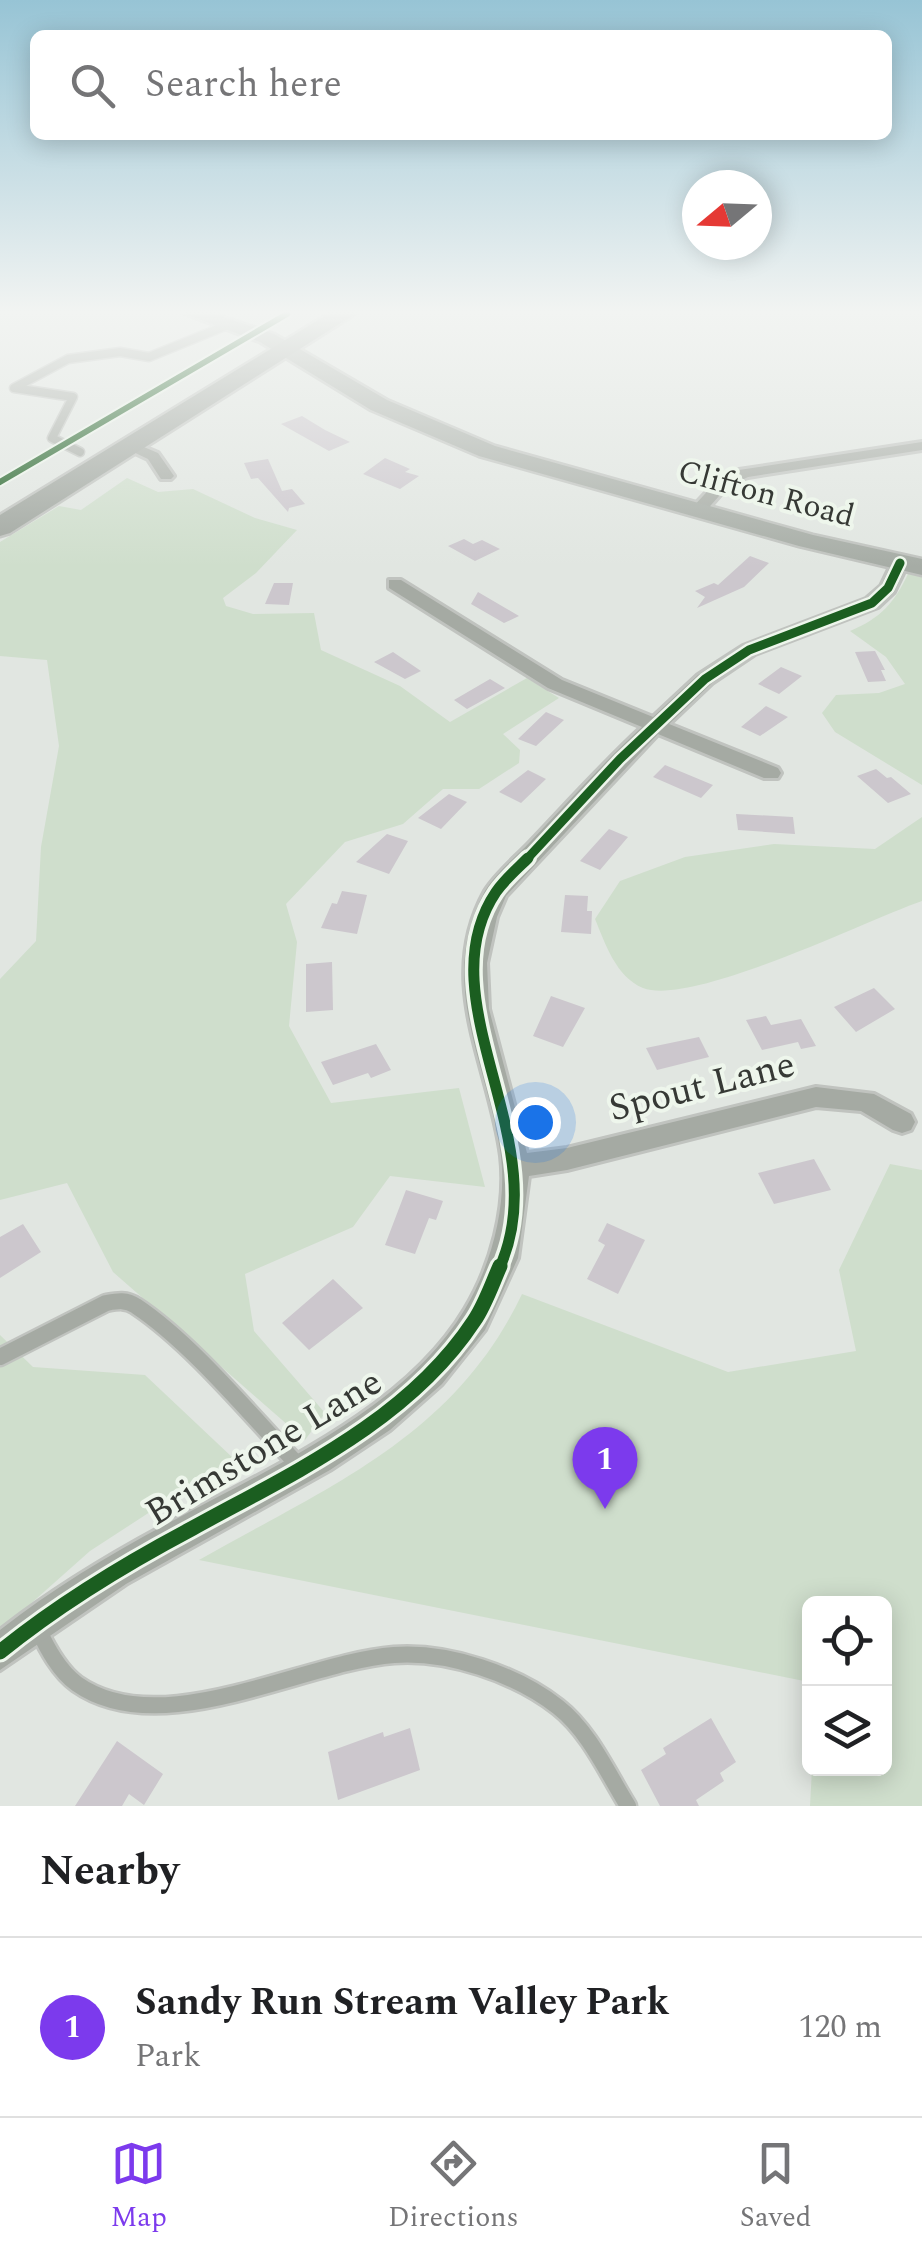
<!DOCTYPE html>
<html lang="en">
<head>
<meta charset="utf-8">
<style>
  body { margin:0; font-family:Spectral,serif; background:#f2f2f2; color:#202124 }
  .controls { position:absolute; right:30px; bottom:30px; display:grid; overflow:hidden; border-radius:15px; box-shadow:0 5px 25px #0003 }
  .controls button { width:90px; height:90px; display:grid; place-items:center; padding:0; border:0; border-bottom:2px solid #e0e0e0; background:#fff; color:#202124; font:50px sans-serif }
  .compass { position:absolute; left:682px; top:170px; width:90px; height:90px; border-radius:50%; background:#fff; box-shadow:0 5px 25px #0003; rotate:251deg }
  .you { position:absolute; left:535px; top:1122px; width:35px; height:35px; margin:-25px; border:8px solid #fff; border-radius:50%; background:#1a73e8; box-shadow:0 0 0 15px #1a73e833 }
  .badge { display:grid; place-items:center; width:65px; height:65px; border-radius:50%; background:#7c3aed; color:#fff; font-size:32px; font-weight:700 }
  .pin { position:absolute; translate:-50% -82px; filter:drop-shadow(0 2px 5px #0008) }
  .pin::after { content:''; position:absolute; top:52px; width:35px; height:30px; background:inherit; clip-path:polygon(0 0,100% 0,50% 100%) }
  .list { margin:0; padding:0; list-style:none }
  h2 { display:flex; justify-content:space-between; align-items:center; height:130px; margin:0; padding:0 40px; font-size:42px }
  h2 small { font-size:32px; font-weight:400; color:#757577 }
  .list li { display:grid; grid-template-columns:65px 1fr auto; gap:30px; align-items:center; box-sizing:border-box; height:180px; padding:0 40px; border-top:2px solid #e0e0e0 }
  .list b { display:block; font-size:38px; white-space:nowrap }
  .list p { margin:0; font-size:32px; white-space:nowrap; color:#757577 }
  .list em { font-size:32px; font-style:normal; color:#757577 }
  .icon { flex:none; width:55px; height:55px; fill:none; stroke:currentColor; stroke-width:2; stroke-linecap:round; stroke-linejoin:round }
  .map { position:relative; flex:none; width:922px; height:1806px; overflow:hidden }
  .search { position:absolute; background:#fff; box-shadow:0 5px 25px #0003; left:30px; right:30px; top:30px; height:110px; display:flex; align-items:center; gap:25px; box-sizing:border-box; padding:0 35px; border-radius:15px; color:#757577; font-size:38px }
  .sheet { height:310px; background:#fff }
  nav { display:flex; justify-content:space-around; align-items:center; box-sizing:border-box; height:140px; border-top:2px solid #e0e0e0; background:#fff; font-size:28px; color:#757577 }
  nav a { display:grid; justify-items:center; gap:5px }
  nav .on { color:#7c3aed }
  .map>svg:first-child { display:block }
</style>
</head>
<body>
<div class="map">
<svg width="922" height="1806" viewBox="0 0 922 1806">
  <rect width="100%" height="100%" fill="#e1e6e1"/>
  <path fill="#cfdecc" d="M127 478 158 492 193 489 255 518 297 530 256 573 223 598 226 606 253 614 314 613 321 650 400 686 450 722 527 678 559 698 503 734 520 750 519 763 479 789H443L403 824 345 842 286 904 297 942 289 1026 331 1103 459 1088 485 1187 390 1176 353 1227 245 1274 254 1331 325 1413 305 1440 113 1272 67 1183 0 1200V979L36 941 41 847 59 746 47 660 0 656V542L59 506 81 510Z
    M908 574 922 577V785L835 732 822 713 836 695 879 693 905 684 886 657 850 631C881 618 894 603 908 574Z
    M922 817V901C867 920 692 1007 643 988 616 977 605 943 595 919L620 881 685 857 774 844 875 849Z
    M890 1164 922 1170V1806H810L812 1769 884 1768V1604H810L809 1682 199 1560C329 1486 454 1437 522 1294L728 1372 856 1351 839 1270Z
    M0 1335 33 1367 145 1375 233 1458 90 1551 0 1631Z"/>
  <path fill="#ccc7cd" d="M302 416 325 430 350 442 329 451 281 424Z
    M385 458 410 469 405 472 419 476 400 489 363 474Z
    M268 459 282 491 292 489 305 504 289 508 288 512 258 478 251 479 244 463Z
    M464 539 473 544 482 540 500 549 475 561 448 546Z
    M750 556 769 563 744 587 697 608 705 597 695 591 714 583 718 585Z
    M274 583H293L289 605 265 604Z
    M478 592 519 616 504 623 471 604Z
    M875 651 885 670H881L886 681 868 682 855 652Z
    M393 652 421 671 405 679 374 662Z
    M781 667 802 676 779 694 758 684Z
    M490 679 505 688 467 709 454 700Z
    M766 706 788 717 760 736 741 727Z
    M546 712 564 720 536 746 518 739Z
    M665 765 713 785 701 798 653 777Z
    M876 769 887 778 891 777 911 794 888 803 857 776Z
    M528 770 546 779 521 803 499 792Z
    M449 794 467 802 441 829 418 818Z
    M736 814 793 817 795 834 738 830Z
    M609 829 628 837 600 870 580 861Z
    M387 834 408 841 389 874 356 862Z
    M342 891 367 895 357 934 321 928 332 903 337 904Z
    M565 895 588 896 587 911H592L591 934 561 932Z
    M332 962 333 1010 306 1012V964Z
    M874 988 895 1009 856 1032 834 1007Z
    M551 996 585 1008 563 1047 533 1036Z
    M766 1016 771 1025 801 1019 816 1046 801 1049 798 1042 762 1050 746 1020Z
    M699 1037 709 1057 657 1070 646 1048Z
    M376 1044 391 1070 371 1078 368 1073 333 1085 321 1062Z
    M814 1159 831 1190 774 1204 758 1173Z
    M406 1190 443 1201 436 1220 429 1218 415 1254 385 1245Z
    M607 1223 645 1240 618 1294 587 1279 605 1245 598 1241Z
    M23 1224 41 1252 0 1278V1237Z
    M333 1279 363 1308 309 1350 282 1323Z
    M711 1718 736 1762 720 1773 724 1781 696 1800 699 1806H660L641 1770 666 1754 663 1748Z
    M410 1728 420 1770 338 1800 328 1752 383 1732 384 1737Z
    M117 1741 163 1774 144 1805 129 1794 122 1806H75Z"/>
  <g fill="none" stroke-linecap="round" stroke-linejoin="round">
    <defs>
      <path id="lane-far1" d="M80 452 52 438 73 397 14 388 68 359 120 352 149 357 230 324"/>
      <path id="lane" d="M0 1357 106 1303C117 1301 126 1299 136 1306 193 1344 252 1417 300 1467
        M38 1629C47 1648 59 1671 77 1684 161 1743 303 1662 394 1655 448 1651 516 1674 558 1707 589 1731 608 1774 628 1806"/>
      <path id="street" d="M132 442 158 453 174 476 171 479H161L148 459 127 449 125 446Z
        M922 442V450L748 477 727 487 704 513 690 510 717 481 739 470Z
        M900 558 908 563 894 592 878 607 755 654 712 683 669 724 778 768 781 773 778 778H764L658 734 506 896 497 917 487 963 489 1009 527 1153 567 1148 816 1087 874 1094 911 1114 915 1122 911 1130 902 1133 893 1130 861 1111 816 1107 567 1170 529 1176 518 1258 485 1330 442 1384 390 1430 330 1470 126 1584 0 1670V1630C56 1586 117 1550 180 1517 276 1465 407 1407 465 1309 491 1266 507 1207 501 1156 489 1065 435 982 485 891 496 873 516 857 531 841 568 802 603 763 642 727L548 688 389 588V580H401L562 680 653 717 698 675 743 646 866 599 881 586 894 559Z"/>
      <path id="primary" d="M185 314H215L274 334 387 400 495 446 813 535 922 559V575L799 546 479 456 371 410 260 342Z"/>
      <path id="highway" d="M328 314H355L10 533 0 536V515Z"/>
    </defs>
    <use href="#lane-far1" stroke="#c0c3bf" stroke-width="11"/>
    <use href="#lane" stroke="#c0c3bf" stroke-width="21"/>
    <use href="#street" stroke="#c0c3bf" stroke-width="6"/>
    <use href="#primary" stroke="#c0c3bf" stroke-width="5"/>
    <use href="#highway" stroke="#c0c3bf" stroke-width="5"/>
    <use href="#lane-far1" stroke="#a5aaa3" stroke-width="8"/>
    <use href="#lane" stroke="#a5aaa3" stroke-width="16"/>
    <use href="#street" fill="#a5aaa3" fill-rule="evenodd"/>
    <use href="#primary" fill="#a6aca5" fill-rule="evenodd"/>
    <use href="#highway" fill="#a0a69f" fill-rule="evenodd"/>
    <defs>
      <path id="cycleway-far3" d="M0 482 287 314"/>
      <path id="cycleway-far2" d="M526 860 620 759 705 679 749 650 872 603 888 588 900 563"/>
      <path id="cycleway-far1" d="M499 1269C558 1142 423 1000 496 892 505 879 518 868 528 858"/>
      <path id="cycleway" d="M0 1652C60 1603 125 1564 193 1528 293 1473 409 1420 474 1321 485 1305 492 1284 500 1266"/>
    </defs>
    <use href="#cycleway-far3" stroke="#eef6ec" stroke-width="10"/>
    <use href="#cycleway-far2" stroke="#eef6ec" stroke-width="14"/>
    <use href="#cycleway-far1" stroke="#eef6ec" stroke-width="18"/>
    <use href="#cycleway" stroke="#eef6ec" stroke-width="21"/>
    <use href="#cycleway-far3" stroke="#1b5e20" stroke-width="6"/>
    <use href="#cycleway-far2" stroke="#1b5e20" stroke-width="9"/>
    <use href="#cycleway-far1" stroke="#1b5e20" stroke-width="11"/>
    <use href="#cycleway" stroke="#1b5e20" stroke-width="15"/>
  </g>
  <linearGradient id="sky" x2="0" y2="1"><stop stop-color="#97c4d5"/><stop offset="0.55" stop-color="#f2f4f2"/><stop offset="1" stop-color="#f2f4f2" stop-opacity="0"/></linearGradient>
  <rect width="922" height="567" fill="url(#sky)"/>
  <g text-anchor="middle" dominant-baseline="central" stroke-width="8" stroke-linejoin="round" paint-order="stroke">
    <g font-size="32" fill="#363935" stroke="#eef6ec">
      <text transform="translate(766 494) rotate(15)">Clifton Road</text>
    </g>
    <g font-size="38" fill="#363935" stroke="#eef6ec">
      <text transform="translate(702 1087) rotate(-14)">Spout Lane</text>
      <text transform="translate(264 1448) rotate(-31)">Brimstone Lane</text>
    </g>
  </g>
</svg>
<div class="controls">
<button><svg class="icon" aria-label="locate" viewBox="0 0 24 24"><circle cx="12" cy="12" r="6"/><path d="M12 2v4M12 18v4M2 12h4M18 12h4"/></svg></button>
<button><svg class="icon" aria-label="layers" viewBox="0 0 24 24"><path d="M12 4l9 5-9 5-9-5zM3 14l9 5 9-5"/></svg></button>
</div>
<svg class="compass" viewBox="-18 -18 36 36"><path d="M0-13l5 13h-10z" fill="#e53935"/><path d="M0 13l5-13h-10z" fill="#757577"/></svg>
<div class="you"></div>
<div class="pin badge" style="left:605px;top:1509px">1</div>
<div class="search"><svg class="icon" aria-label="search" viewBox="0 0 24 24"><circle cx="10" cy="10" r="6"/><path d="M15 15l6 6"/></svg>Search here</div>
</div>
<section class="sheet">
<h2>Nearby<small></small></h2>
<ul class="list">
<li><span class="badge">1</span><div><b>Sandy Run Stream Valley Park</b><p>Park</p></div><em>120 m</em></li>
</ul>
</section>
<nav>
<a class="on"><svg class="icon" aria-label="map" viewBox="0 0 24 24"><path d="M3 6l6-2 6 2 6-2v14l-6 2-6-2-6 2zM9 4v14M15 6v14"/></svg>Map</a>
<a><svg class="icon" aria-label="directions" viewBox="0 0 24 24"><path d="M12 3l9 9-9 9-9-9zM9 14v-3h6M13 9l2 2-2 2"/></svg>Directions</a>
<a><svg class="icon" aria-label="saved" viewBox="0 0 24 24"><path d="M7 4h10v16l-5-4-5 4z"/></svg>Saved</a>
</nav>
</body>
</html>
